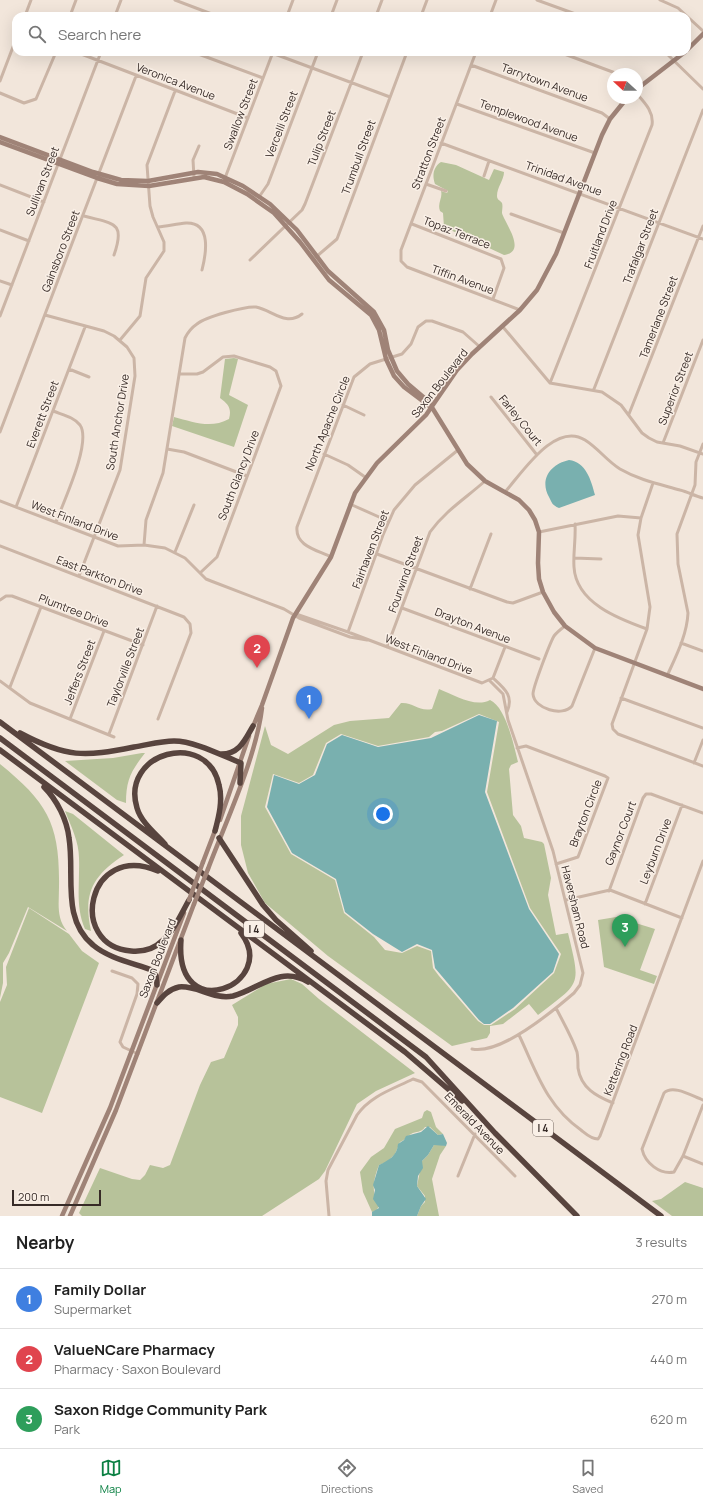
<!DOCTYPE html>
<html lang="en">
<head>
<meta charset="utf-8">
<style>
  body { margin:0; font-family:Manrope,sans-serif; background:#f2f2f2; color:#222 }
  .compass { position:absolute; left:607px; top:68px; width:36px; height:36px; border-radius:50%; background:#fff; box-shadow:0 4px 16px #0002; rotate:291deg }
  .scale { position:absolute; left:12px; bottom:10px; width:89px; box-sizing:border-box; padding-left:4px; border:2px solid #372b27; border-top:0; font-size:11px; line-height:14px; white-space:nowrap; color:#372b27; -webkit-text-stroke:3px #faf0e7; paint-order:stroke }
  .you { position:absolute; left:383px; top:814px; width:14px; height:14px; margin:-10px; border:3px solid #fff; border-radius:50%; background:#1a73e8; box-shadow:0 0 0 6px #1a73e833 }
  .badge { display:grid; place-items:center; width:26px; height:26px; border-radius:50%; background:#0b8043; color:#fff; font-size:13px; font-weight:700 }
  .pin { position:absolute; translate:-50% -33px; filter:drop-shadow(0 1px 2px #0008) }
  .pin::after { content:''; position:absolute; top:21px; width:14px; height:12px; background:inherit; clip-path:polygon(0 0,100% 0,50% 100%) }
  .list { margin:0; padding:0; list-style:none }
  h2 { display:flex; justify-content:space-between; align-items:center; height:52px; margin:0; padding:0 16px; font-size:17px }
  h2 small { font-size:13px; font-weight:400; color:#767676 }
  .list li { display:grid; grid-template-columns:26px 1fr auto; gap:12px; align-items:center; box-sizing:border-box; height:60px; padding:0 16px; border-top:1px solid #e0e0e0 }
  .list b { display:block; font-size:15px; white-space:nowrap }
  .list p { margin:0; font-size:13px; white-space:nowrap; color:#767676 }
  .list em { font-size:13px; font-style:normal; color:#767676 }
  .icon { flex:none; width:22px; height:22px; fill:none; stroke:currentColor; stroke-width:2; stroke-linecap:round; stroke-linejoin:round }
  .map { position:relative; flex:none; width:703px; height:1216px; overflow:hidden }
  .search { position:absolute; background:#fff; box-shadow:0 4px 16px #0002; left:12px; right:12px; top:12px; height:44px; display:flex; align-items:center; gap:10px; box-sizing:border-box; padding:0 14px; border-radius:12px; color:#767676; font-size:15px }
  .sheet { height:232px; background:#fff }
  nav { display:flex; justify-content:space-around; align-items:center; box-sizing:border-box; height:56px; border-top:1px solid #e0e0e0; background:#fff; font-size:11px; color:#767676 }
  nav a { display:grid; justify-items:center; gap:2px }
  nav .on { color:#0b8043 }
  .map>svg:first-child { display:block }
</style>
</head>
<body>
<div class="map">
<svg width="703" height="1216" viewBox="0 0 703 1216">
  <rect width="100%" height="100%" fill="#f2e6db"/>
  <path fill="#b7c29a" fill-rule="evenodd" d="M441 162 456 165 489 180 494 169 504 172C504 180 497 187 497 196 497 200 500 200 502 203 503 206 502 210 502 213 504 222 528 252 504 255L444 227 443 213 440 211C437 203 443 198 441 191L447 193 448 191 435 184C432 176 433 167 441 162Z
    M234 358 238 359 229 395 248 405 234 447 172 426 174 417C193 422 211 429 229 419 232 408 228 404 220 398L225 359Z
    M439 689C454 695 475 708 490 700 506 707 514 746 518 762L511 765 509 769 513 815 521 826 524 838 542 842 544 844 551 878 548 895 556 935 568 933C581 987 581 982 538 1015L529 1004 503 1024 490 1026V1033L487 1038 452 1046 328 956 265 903 248 873 241 845V816L265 726 271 745 288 754 334 725 350 721 389 718 401 703C413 702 419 712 432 709ZM479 714 499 722 487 792 530 908 561 954 554 973 515 1009 491 1025H484L478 1021 439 976 433 968 431 951 417 946 402 953 385 950 374 937 344 913 335 880 291 854 265 807 273 774 299 783 313 775 326 743 341 734 378 746 429 737 435 732 442 731Z
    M142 753H145C131 771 126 780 126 803L117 800 65 761 113 758Z
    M0 764C48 803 60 824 59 887 59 903 56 918 67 931L28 907 9 953 3 963V983L0 998Z
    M65 811 73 814 124 855C92 876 83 894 91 931L85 929C75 906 80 883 79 858 79 842 71 826 65 811Z
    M29 908 69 934 82 951 99 963 42 1113 0 1097V1002L7 985 6 967Z
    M616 917 655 929 640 970 657 976 654 984 604 967 598 920Z
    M291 979 302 984 319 999 415 1073 376 1091 357 1104 325 1171 319 1179 262 1216H82L79 1213 100 1168 132 1179 140 1180 145 1175 150 1165 163 1168 170 1165 200 1085 211 1062 224 1058 238 1025V1017L232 1005 266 984Z
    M427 1110 431 1112 436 1127 443 1134 438 1135 430 1127H425C421 1133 416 1131 411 1134 406 1137 405 1140 400 1142L395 1154 387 1162 379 1165C373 1180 371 1192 379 1206L376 1211 372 1212 363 1192 360 1172 371 1157 384 1148 395 1129 422 1118 424 1112Z
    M438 1144 446 1146 440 1155 432 1179 439 1216H417L421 1206 425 1202V1196L417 1186 422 1161 428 1155 434 1145Z
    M685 1182 703 1188V1216H672L652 1201 661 1199Z"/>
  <path fill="#79b0af" d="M569 460C586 462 591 480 595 495L559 508C552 505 552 503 549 497 539 479 551 464 569 460Z
    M479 715 497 721 485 792 529 909 559 954 553 972 513 1008 490 1024H484L479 1020 435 968 432 950 417 944 402 952 373 934 345 912 336 879 292 853 267 807 274 775 299 784 315 775 327 744 342 735 378 747 431 738Z
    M428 1126 438 1135 443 1134 447 1143 446 1146 434 1145 428 1155 422 1161 423 1168 418 1176 417 1186 426 1199 421 1206 417 1216H372V1212L379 1208 373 1199 375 1190 373 1185 379 1165C389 1160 397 1156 398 1144L404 1140 406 1136 421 1132Z"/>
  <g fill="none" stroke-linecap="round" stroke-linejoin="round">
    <path stroke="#cbb5a6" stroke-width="3" d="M175 0 217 16
      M537 0 581 16
      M660 0 678 8 703 31
      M25 16 31 0
      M70 16 76 0
      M115 16 121 0
      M287 16 293 0
      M331 16 337 0
      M376 16 382 0
      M421 16 427 0
      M490 16 496 0
      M76 52 248 118
      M193 52 263 78
      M476 52 401 250V261L407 267 420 272 520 310
      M559 52 618 74
      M665 52 703 89
      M272 53 390 97
      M471 65 602 113 610 119
      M0 81 16 39
      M0 93 24 103 36 99 56 52
      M457 104 595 153
      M441 143 703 239
      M484 176 489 161
      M194 177 193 160 199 146
      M225 178 273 52
      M426 184 446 191
      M0 185 44 202
      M259 197 268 184 318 52
      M511 214 564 233
      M84 216C113 224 126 221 114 255
      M412 224 501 259 504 268 493 299
      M158 227C167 226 177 224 186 223 212 222 206 254 202 270
      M0 230 29 241
      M316 257 337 239 407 52
      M250 260 302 210 305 204 363 52
      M0 281 12 285
      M45 315 104 331 114 336 127 347 134 358 135 376 120 470 79 576
      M0 316 101 52
      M503 327 550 383 602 392 621 405 642 433 649 438 657 442 680 446 703 454
      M120 340 140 316 146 278 164 251V242L153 217 150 206 147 165 175 91
      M69 369 89 377
      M179 374H197L203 372 223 357 234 356 270 367 276 371 281 386 217 557 200 573
      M550 383 652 125C654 112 645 103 637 94
      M594 389 703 110
      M491 397 537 455
      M343 405 364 415
      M53 411C63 415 74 417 80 425 92 442 63 503 56 522
      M629 414 703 226
      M0 432 136 76
      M663 443 703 340
      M167 449 184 452 247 476
      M324 454 348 465 365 477
      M653 483 641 518 638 535 650 607 647 629 612 724 613 729 618 734 703 766
      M505 492C522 473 555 421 585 440 598 448 607 461 620 469 639 480 659 484 680 490 688 492 695 496 703 498
      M0 501 118 546 144 545 165 548 185 558 206 579 211 581 284 609 299 618 318 625 350 637 367 640
      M350 504 388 521
      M16 507 85 327
      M575 524C576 539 573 553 574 567 576 603 619 619 647 629
      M539 532 618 516 641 518
      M144 545 146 520 163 473 185 338C188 332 191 328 197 324 205 317 245 306 256 307 272 310 286 327 302 314
      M0 546 184 617 190 624 191 633 158 719
      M175 552 194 505
      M377 554 507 602 513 603 543 592
      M331 557C317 550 295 546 297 527L354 377 370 364 402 354 411 344 418 327 426 321H432L463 332 480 347
      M574 558 601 559
      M470 589 491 534
      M0 600 6 596H12L143 645
      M402 608 539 659
      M296 614 348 632 482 683 493 678 505 647
      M565 626C561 629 557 632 554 636 550 643 533 687 533 694 534 709 563 717 572 706L595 648
      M348 632 383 535 394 510 415 485 458 450
      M681 643 703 651
      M387 647 430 532C445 511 466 498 485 481
      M667 676C676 656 687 635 688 613L678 564 677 534 695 485 696 462 703 444
      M493 678C505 689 514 696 507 712
      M0 681 30 703 114 737
      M10 687 41 607
      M621 698 703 728
      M70 719 104 631
      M109 734 157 606
      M517 748 526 746 605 776 608 778 578 857 556 864
      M694 763 703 740
      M609 891 643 798 646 794H651L703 813
      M566 900 610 890 682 918
      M645 904 682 805
      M112 971 132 978 138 984 137 994 120 1042 123 1047 138 1054
      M556 1008C563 1022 572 1037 577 1052 578 1057 578 1063 578 1068 581 1088 596 1096 613 1103
      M519 1035C537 1073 546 1105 581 1130 586 1134 591 1139 598 1139L600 1136 703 861
      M472 1049C501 1055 553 1011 574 993L580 985 583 973 553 851 508 720 503 694 490 681
      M703 1100C692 1096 673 1084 664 1093L642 1149C645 1163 660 1175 674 1172L683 1156 703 1105
      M683 1156 703 1164
      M458 1176 475 1134
      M329 1216 326 1181 328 1170 357 1115C370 1096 393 1089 413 1079L422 1082 515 1176"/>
    <path stroke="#9f8377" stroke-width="4.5" d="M687 50 703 34
      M637 89 685 52
      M0 137 93 172 121 180 148 181 198 172 217 174 243 186 270 204 297 230 328 271 374 312 384 330 388 350 397 371 408 384 428 401 467 464 485 481 519 500 529 510 535 520 539 532 538 563 539 579 543 592 554 612 565 626 595 648 703 689
      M0 142 97 178 117 184 149 186 204 177 224 182 247 194 274 213 300 242 329 280 371 315 379 330 386 359 394 376 404 387 432 408
      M252 729 262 705 293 618 331 557 355 493 377 463 426 415 457 370 472 354 520 310 537 290 556 254 602 135 610 119 627 98
      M220 820 249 736
      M203 862 216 828
      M208 869C226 821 256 758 262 708
      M62 1216 110 1108 184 913
      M70 1216 116 1110 194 904"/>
    <path stroke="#58443e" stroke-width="5.5" d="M0 722 661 1216
      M20 733C67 758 84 757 134 747 147 745 161 741 174 741 194 741 221 755 241 763L240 783
      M0 738 426 1057 495 1133 577 1216
      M0 750 405 1052 462 1101
      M220 754C239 755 245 740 253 726
      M44 787C57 800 67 820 69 838 75 874 61 919 93 945 108 958 133 963 152 970L156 976 157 985
      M219 838 263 905 276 920 311 951
      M165 844C155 833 141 822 137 808 120 752 207 729 219 785 223 800 219 816 215 831
      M158 871C87 841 67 946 131 951 143 952 154 949 162 941 174 931 181 914 189 900
      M181 940C174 1028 280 984 241 933
      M157 1003C163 996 169 989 179 987 197 985 213 1000 233 996 259 989 280 965 308 982"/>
    <path stroke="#9f8377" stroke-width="4.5" d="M189 900 203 862
      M194 904 208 869"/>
  </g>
  <g text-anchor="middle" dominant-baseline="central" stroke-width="3" stroke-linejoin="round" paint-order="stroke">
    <g fill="#faf0e7" stroke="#726661" stroke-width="1">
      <rect x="244" y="921" width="20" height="16" rx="3"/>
      <rect x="533" y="1120" width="20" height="16" rx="3"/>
    </g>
    <g font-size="10" font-weight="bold" fill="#372b27">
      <text x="254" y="929">I 4</text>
      <text x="543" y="1128">I 4</text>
    </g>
    <g font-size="11" fill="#372b27" stroke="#faf0e7">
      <text transform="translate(176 81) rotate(21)">Veronica Avenue</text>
      <text transform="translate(545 82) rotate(20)">Tarrytown Avenue</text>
      <text transform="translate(240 114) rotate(-69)">Swallow Street</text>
      <text transform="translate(529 120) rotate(20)">Templewood Avenue</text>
      <text transform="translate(281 124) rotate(-69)">Vercelli Street</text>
      <text transform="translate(321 138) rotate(-69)">Tulip Street</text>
      <text transform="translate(428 153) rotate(-69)">Stratton Street</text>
      <text transform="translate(358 157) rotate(-70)">Trumbull Street</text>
      <text transform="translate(564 178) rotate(20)">Trinidad Avenue</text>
      <text transform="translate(42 181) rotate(-69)">Sullivan Street</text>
      <text transform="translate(457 232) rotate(21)">Topaz Terrace</text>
      <text transform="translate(600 234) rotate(-69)">Fruitland Drive</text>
      <text transform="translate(640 246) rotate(-69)">Trafalgar Street</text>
      <text transform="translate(60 251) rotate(-69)">Gainsboro Street</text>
      <text transform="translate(463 279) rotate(20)">Tiffin Avenue</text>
      <text transform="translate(658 317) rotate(-69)">Tamerlane Street</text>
      <text transform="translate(439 383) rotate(-52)">Saxon Boulevard</text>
      <text transform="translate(675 388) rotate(-69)">Superior Street</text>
      <text transform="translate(42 414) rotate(-69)">Everett Street</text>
      <text transform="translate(521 420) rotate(51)">Farley Court</text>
      <text transform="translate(117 422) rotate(-81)">South Anchor Drive</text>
      <text transform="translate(327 423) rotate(-68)">North Apache Circle</text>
      <text transform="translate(238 475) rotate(-69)">South Glancy Drive</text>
      <text transform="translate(75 520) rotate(21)">West Finland Drive</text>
      <text transform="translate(370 549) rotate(-69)">Fairhaven Street</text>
      <text transform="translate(405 574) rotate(-70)">Fourwind Street</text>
      <text transform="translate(100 575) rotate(21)">East Parkton Drive</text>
      <text transform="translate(74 610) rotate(21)">Plumtree Drive</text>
      <text transform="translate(473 625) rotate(21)">Drayton Avenue</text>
      <text transform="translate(429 654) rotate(21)">West Finland Drive</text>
      <text transform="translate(125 667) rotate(-69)">Taylorville Street</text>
      <text transform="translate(79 672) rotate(-69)">Jeffers Street</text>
      <text transform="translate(585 813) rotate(-69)">Brayton Circle</text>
      <text transform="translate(620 833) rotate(-69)">Gaynor Court</text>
      <text transform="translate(655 851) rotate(-69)">Leyburn Drive</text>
      <text transform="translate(576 907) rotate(76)">Haversham Road</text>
      <text transform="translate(157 958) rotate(-69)">Saxon Boulevard</text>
      <text transform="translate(620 1060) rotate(-69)">Kettering Road</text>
      <text transform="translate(475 1123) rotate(46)">Emerald Avenue</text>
    </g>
  </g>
</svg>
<svg class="compass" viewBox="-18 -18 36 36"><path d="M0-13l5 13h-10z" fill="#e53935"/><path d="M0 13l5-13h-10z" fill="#767676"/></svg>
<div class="scale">200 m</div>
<div class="you"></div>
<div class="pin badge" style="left:309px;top:719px;background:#3f7fe0">1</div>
<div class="pin badge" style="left:257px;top:668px;background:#e0444e">2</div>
<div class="pin badge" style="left:625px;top:947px;background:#2e9e5b">3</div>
<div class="search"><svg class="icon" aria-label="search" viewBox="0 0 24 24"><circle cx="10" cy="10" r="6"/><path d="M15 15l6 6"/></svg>Search here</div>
</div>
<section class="sheet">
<h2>Nearby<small>3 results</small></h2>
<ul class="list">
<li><span class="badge" style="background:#3f7fe0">1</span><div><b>Family Dollar</b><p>Supermarket</p></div><em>270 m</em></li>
<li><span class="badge" style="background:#e0444e">2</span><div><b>ValueNCare Pharmacy</b><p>Pharmacy · Saxon Boulevard</p></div><em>440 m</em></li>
<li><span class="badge" style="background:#2e9e5b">3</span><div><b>Saxon Ridge Community Park</b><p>Park</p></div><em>620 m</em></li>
</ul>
</section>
<nav>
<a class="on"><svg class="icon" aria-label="map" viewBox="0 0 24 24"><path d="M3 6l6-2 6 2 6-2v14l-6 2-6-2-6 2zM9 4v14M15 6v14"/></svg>Map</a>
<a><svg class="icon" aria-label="directions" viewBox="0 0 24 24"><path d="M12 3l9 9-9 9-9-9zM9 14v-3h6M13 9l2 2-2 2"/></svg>Directions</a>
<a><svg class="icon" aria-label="saved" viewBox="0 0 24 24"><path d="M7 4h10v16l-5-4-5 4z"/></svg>Saved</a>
</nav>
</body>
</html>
